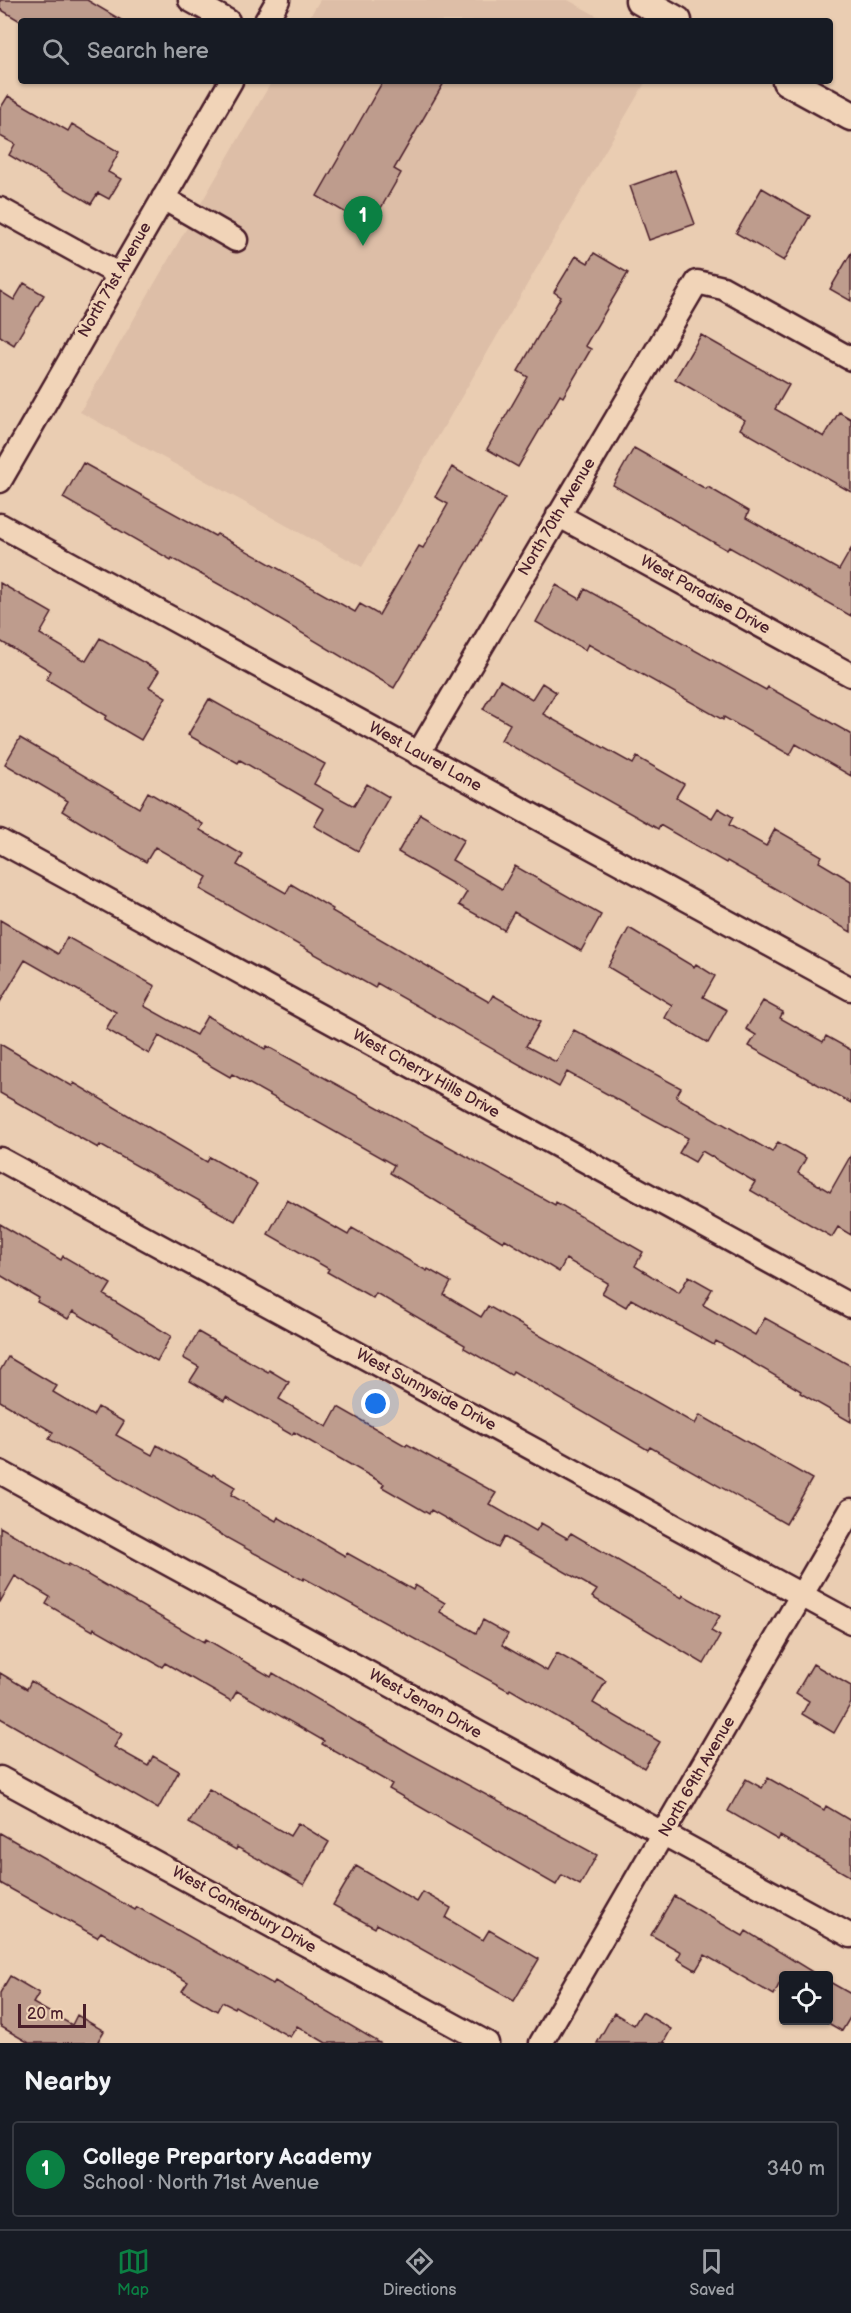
<!DOCTYPE html>
<html lang="en">
<head>
<meta charset="utf-8">
<style>
  body { margin:0; font-family:"Balsamiq Sans",sans-serif; background:#242831; color:#f1f3f6 }
  .controls { position:absolute; right:18px; bottom:18px; display:grid; overflow:hidden; border-radius:6px; box-shadow:0 2px 4px #0004 }
  .controls button { width:54px; height:54px; display:grid; place-items:center; padding:0; border:0; border-bottom:2px solid #363941; background:#171b24; color:#f1f3f6; font:30px sans-serif }
  .scale { position:absolute; left:18px; bottom:15px; width:68px; box-sizing:border-box; padding-left:6px; border:3px solid #4a1f2b; border-top:0; font-size:16px; line-height:21px; white-space:nowrap; color:#4a1f2b; -webkit-text-stroke:4px #f1d4b8; paint-order:stroke }
  .you { position:absolute; left:376px; top:1404px; width:21px; height:21px; margin:-15px; border:4px solid #fff; border-radius:50%; background:#1a73e8; box-shadow:0 0 0 9px #1a73e833 }
  .badge { display:grid; place-items:center; width:39px; height:39px; border-radius:50%; background:#0b8043; color:#fff; font-size:20px; font-weight:700 }
  .pin { position:absolute; translate:-50% -50px; filter:drop-shadow(0 2px 3px #0008) }
  .pin::after { content:''; position:absolute; top:32px; width:21px; height:18px; background:inherit; clip-path:polygon(0 0,100% 0,50% 100%) }
  .list { margin:0; padding:0; list-style:none }
  h2 { display:flex; justify-content:space-between; align-items:center; height:78px; margin:0; padding:0 24px; font-size:26px }
  h2 small { font-size:20px; font-weight:400; color:#9ea1a6 }
  .list li { display:grid; grid-template-columns:39px 1fr auto; gap:18px; align-items:center; box-sizing:border-box; height:96px; margin:0 12px 12px; padding:0 12px; border:2px solid #363941; border-radius:6px }
  .list b { display:block; font-size:22px; white-space:nowrap }
  .list p { margin:0; font-size:20px; white-space:nowrap; color:#9ea1a6 }
  .list em { font-size:20px; font-style:normal; color:#9ea1a6 }
  .icon { flex:none; width:33px; height:33px; fill:none; stroke:currentColor; stroke-width:2; stroke-linecap:round; stroke-linejoin:round }
  .map { position:relative; flex:none; width:851px; height:2043px; overflow:hidden }
  .search { position:absolute; background:#171b24; box-shadow:0 2px 4px #0004; left:18px; right:18px; top:18px; height:66px; display:flex; align-items:center; gap:15px; box-sizing:border-box; padding:0 21px; border-radius:6px; color:#9ea1a6; font-size:22px }
  .sheet { height:186px; background:#171b24 }
  nav { display:flex; justify-content:space-around; align-items:center; box-sizing:border-box; height:84px; border-top:2px solid #363941; background:#171b24; font-size:16px; color:#9ea1a6 }
  nav a { display:grid; justify-items:center; gap:3px }
  nav .on { color:#0b8043 }
  .map>svg:first-child { display:block }
</style>
</head>
<body>
<div class="map">
<svg width="851" height="2043" viewBox="0 0 851 2043">
  <rect width="100%" height="100%" fill="#eacdb2"/>
  <filter id="ink" filterUnits="userSpaceOnUse"><feTurbulence type="fractalNoise" baseFrequency=".0167" numOctaves="2"/><feDisplacementMap in="SourceGraphic" scale="12" xChannelSelector="R" yChannelSelector="G"/><feConvolveMatrix kernelMatrix="1 2 1 2 8 2 1 2 1" color-interpolation-filters="sRGB"/></filter>
  <g filter="url(#ink)">
    <path fill="#ddbea7" d="M320 0H568L606 21H307Z
      M272 81H646L362 567 80 412Z"/>
    <path fill="#be9c8d" stroke="#4a1f2b" stroke-width="1.5" d="M0 0H87L123 21H20L0 9Z
      M383 81H445L394 169 401 173 370 227 317 196Z
      M8 96 68 131 72 124 119 152 108 172 121 179 109 199 98 193 91 204 9 155 15 144 0 136V109Z
      M675 170 695 224 649 240 630 186Z
      M762 188 810 216 784 261 736 233Z
      M594 253 628 273 585 346 591 349 563 397 560 395 518 467 487 449 528 377 518 371 561 297 554 292 576 256 588 263Z
      M851 253V301L830 289Z
      M24 283 44 295 14 345 0 336V291L14 300Z
      M701 335 789 385 775 409 824 437 839 412 851 419V492L740 429 745 420 675 379Z
      M634 448 706 489 708 487 749 511 746 518 839 570 851 549V616L729 547 727 550 613 485Z
      M83 463 215 536 217 534 355 612 360 604 379 615 419 546 423 548 448 504 435 497 452 467 505 498 394 688 240 596 172 558 171 560 63 498Z
      M0 583 52 613 40 634 86 661 100 638 159 671 149 687 166 697 141 740 105 719 107 716 46 679 51 671 0 641Z
      M556 585 580 599 585 589 766 690 768 687 851 734V776L796 744 790 755 724 717 723 720 588 644 585 650 536 622Z
      M500 680 532 699 542 683 556 692 543 714 633 764 637 757 684 784 676 797 712 818 718 808 733 817 729 825 766 846 775 829 822 856 819 862 851 881V932L727 861 726 863 660 825 658 829 501 740 510 724 483 709Z
      M209 699 325 764 314 784 354 806 367 784 389 797 358 851 314 826 324 809 240 760 238 763 188 735Z
      M20 738 139 808 148 792 203 824 200 830 243 855 237 865 286 893 291 884 333 909 332 911 489 1002 493 995 540 1022 526 1046 556 1062 574 1030 681 1088 676 1097 772 1152 778 1142 806 1158 798 1173 830 1192 851 1155V1235L838 1227 832 1237 750 1190 755 1182 702 1151 695 1162 679 1153 688 1138 567 1072 559 1087 377 983 375 988 200 889 207 877 155 847 146 862 117 845 62 811 68 801 5 764Z
      M420 814 464 840 452 860 502 889 515 866 601 915 581 951 514 912 504 930 459 905 467 892 398 852Z
      M0 920 58 954 67 937 155 986 144 1006 196 1035 207 1016 265 1049 267 1046 555 1205 556 1202 643 1252 635 1266 679 1293 689 1276 712 1289 703 1305 755 1335 765 1318 851 1366V1422L800 1393 801 1391 716 1341 714 1345 631 1299 626 1307 602 1293 608 1283 566 1259 559 1272 505 1239 503 1242 390 1173 394 1165 232 1074 230 1077 159 1036 149 1054 106 1029 116 1012 25 960 0 1002Z
      M629 928 694 967 696 964 715 976 703 997 727 1010 708 1043 665 1018 672 1005 608 967Z
      M763 1001 783 1012 780 1018 823 1042 826 1036 851 1050V1103L749 1046 756 1035 746 1029Z
      M0 1044 72 1086 74 1083 207 1162 210 1157 257 1184 235 1221 100 1145 98 1148 0 1093Z
      M287 1200 348 1235 352 1228 427 1271 428 1269 451 1282 444 1295 481 1317 488 1306 695 1424 700 1415 812 1479 786 1524 650 1447 648 1450 513 1371 511 1375 464 1348 465 1345 376 1293 373 1298 327 1272 329 1269 268 1234Z
      M0 1224 61 1260 63 1256 111 1284 104 1295 171 1336 157 1361 73 1311 68 1319 37 1302 39 1298 0 1275Z
      M198 1332 268 1372 269 1370 289 1382 279 1399 327 1427 338 1407 406 1446 407 1444 496 1493 489 1504 536 1531 541 1523 567 1538 571 1533 682 1598 683 1595 720 1616 711 1631 720 1636 704 1664 592 1597 597 1590 504 1537 498 1548 431 1510 429 1514 382 1487 384 1484 294 1432 292 1435 226 1397 224 1401 190 1381 199 1367 183 1358Z
      M8 1357 57 1386 53 1392 93 1416 98 1407 124 1422 116 1435 152 1455 157 1445 212 1476 213 1474 235 1487 231 1495 276 1521 278 1517 345 1556 347 1553 413 1590 415 1585 445 1603 440 1612 476 1633 483 1620 508 1634 502 1645 547 1671 557 1653 606 1681 593 1703 660 1742 644 1768 510 1689 509 1691 304 1578 303 1580 49 1439 53 1432 0 1401V1371Z
      M0 1527 68 1566 69 1564 204 1642 206 1639 271 1677 273 1673 409 1753 597 1855 580 1885 562 1875 556 1885 389 1789 392 1784 322 1744 324 1741 237 1691 231 1701 165 1663 162 1667 94 1628 93 1631 46 1604 50 1597 15 1576 0 1602Z
      M813 1664 851 1686V1703L834 1733 802 1714 809 1701 796 1693Z
      M0 1673 27 1689 31 1681 122 1734 114 1747 148 1766 153 1756 179 1771 158 1809 0 1718Z
      M768 1778 824 1810 826 1806 851 1821V1877L780 1836 778 1840 728 1811 746 1779 762 1788Z
      M209 1789 290 1836 298 1823 329 1842 304 1885 237 1847 236 1850 189 1823Z
      M0 1833 135 1910 137 1907 273 1984 275 1981 380 2043H326L297 2026 290 2037 235 2006 234 2008 222 2002 217 2011 182 1991 188 1982 101 1932 97 1937 0 1883Z
      M356 1866 417 1902 423 1892 451 1908 446 1918 483 1940 489 1930 539 1959 514 2001 377 1924 375 1928 333 1905Z
      M674 1896 743 1936 746 1931 819 1976H783L774 1995 705 1955 696 1970 677 1959 681 1952 651 1935Z
      M10 1976 39 1993 33 2003 72 2025 77 2015 104 2031 98 2041 102 2043H29L0 2026V1993Z
      M828 1981 851 1994V2016L842 2031 828 2023Z
      M642 2012 671 2029 664 2042 666 2043H597L614 2013 634 2025Z"/>
    <g fill="none" stroke-linecap="round" stroke-linejoin="round">
      <defs>
        <path id="minor" d="M190 0 228 21
          M266 21 278 0
          M163 198 236 240
          M0 209 118 274
          M0 481 231 81
          M558 515 851 675
          M0 525 851 989
          M418 754 697 282 723 288 851 359
          M0 841 851 1306
          M0 1159 851 1622
          M0 1472 851 1936
          M0 1778 487 2043
          M541 2043 851 1510"/>
        <path id="major" d="M640 0 677 21
          M787 81 851 116"/>
      </defs>
      <use href="#minor" stroke="#4a1f2b" stroke-width="27"/>
      <use href="#major" stroke="#4a1f2b" stroke-width="33"/>
      <use href="#minor" stroke="#f1d4b8" stroke-width="22"/>
      <use href="#major" stroke="#f1d4b8" stroke-width="28"/>
    </g>
  </g>
  <g text-anchor="middle" dominant-baseline="central" stroke-width="6" stroke-linejoin="round" paint-order="stroke">
    <g font-size="16" fill="#4a1f2b" stroke="#f1d4b8">
      <text transform="translate(115 280) rotate(-60)">North 71st Avenue</text>
      <text transform="translate(557 517) rotate(-59)">North 70th Avenue</text>
      <text transform="translate(705 595) rotate(29)">West Paradise Drive</text>
      <text transform="translate(425 757) rotate(29)">West Laurel Lane</text>
      <text transform="translate(426 1074) rotate(29)">West Cherry Hills Drive</text>
      <text transform="translate(426 1390) rotate(28)">West Sunnyside Drive</text>
      <text transform="translate(425 1704) rotate(29)">West Jenan Drive</text>
      <text transform="translate(697 1777) rotate(-60)">North 69th Avenue</text>
      <text transform="translate(244 1910) rotate(29)">West Canterbury Drive</text>
    </g>
  </g>
</svg>
<div class="controls">
<button><svg class="icon" aria-label="locate" viewBox="0 0 24 24"><circle cx="12" cy="12" r="6"/><path d="M12 2v4M12 18v4M2 12h4M18 12h4"/></svg></button>
</div>
<div class="scale">20 m</div>
<div class="you"></div>
<div class="pin badge" style="left:363px;top:246px">1</div>
<div class="search"><svg class="icon" aria-label="search" viewBox="0 0 24 24"><circle cx="10" cy="10" r="6"/><path d="M15 15l6 6"/></svg>Search here</div>
</div>
<section class="sheet">
<h2>Nearby<small></small></h2>
<ul class="list">
<li><span class="badge">1</span><div><b>College Prepartory Academy</b><p>School · North 71st Avenue</p></div><em>340 m</em></li>
</ul>
</section>
<nav>
<a class="on"><svg class="icon" aria-label="map" viewBox="0 0 24 24"><path d="M3 6l6-2 6 2 6-2v14l-6 2-6-2-6 2zM9 4v14M15 6v14"/></svg>Map</a>
<a><svg class="icon" aria-label="directions" viewBox="0 0 24 24"><path d="M12 3l9 9-9 9-9-9zM9 14v-3h6M13 9l2 2-2 2"/></svg>Directions</a>
<a><svg class="icon" aria-label="saved" viewBox="0 0 24 24"><path d="M7 4h10v16l-5-4-5 4z"/></svg>Saved</a>
</nav>
</body>
</html>
